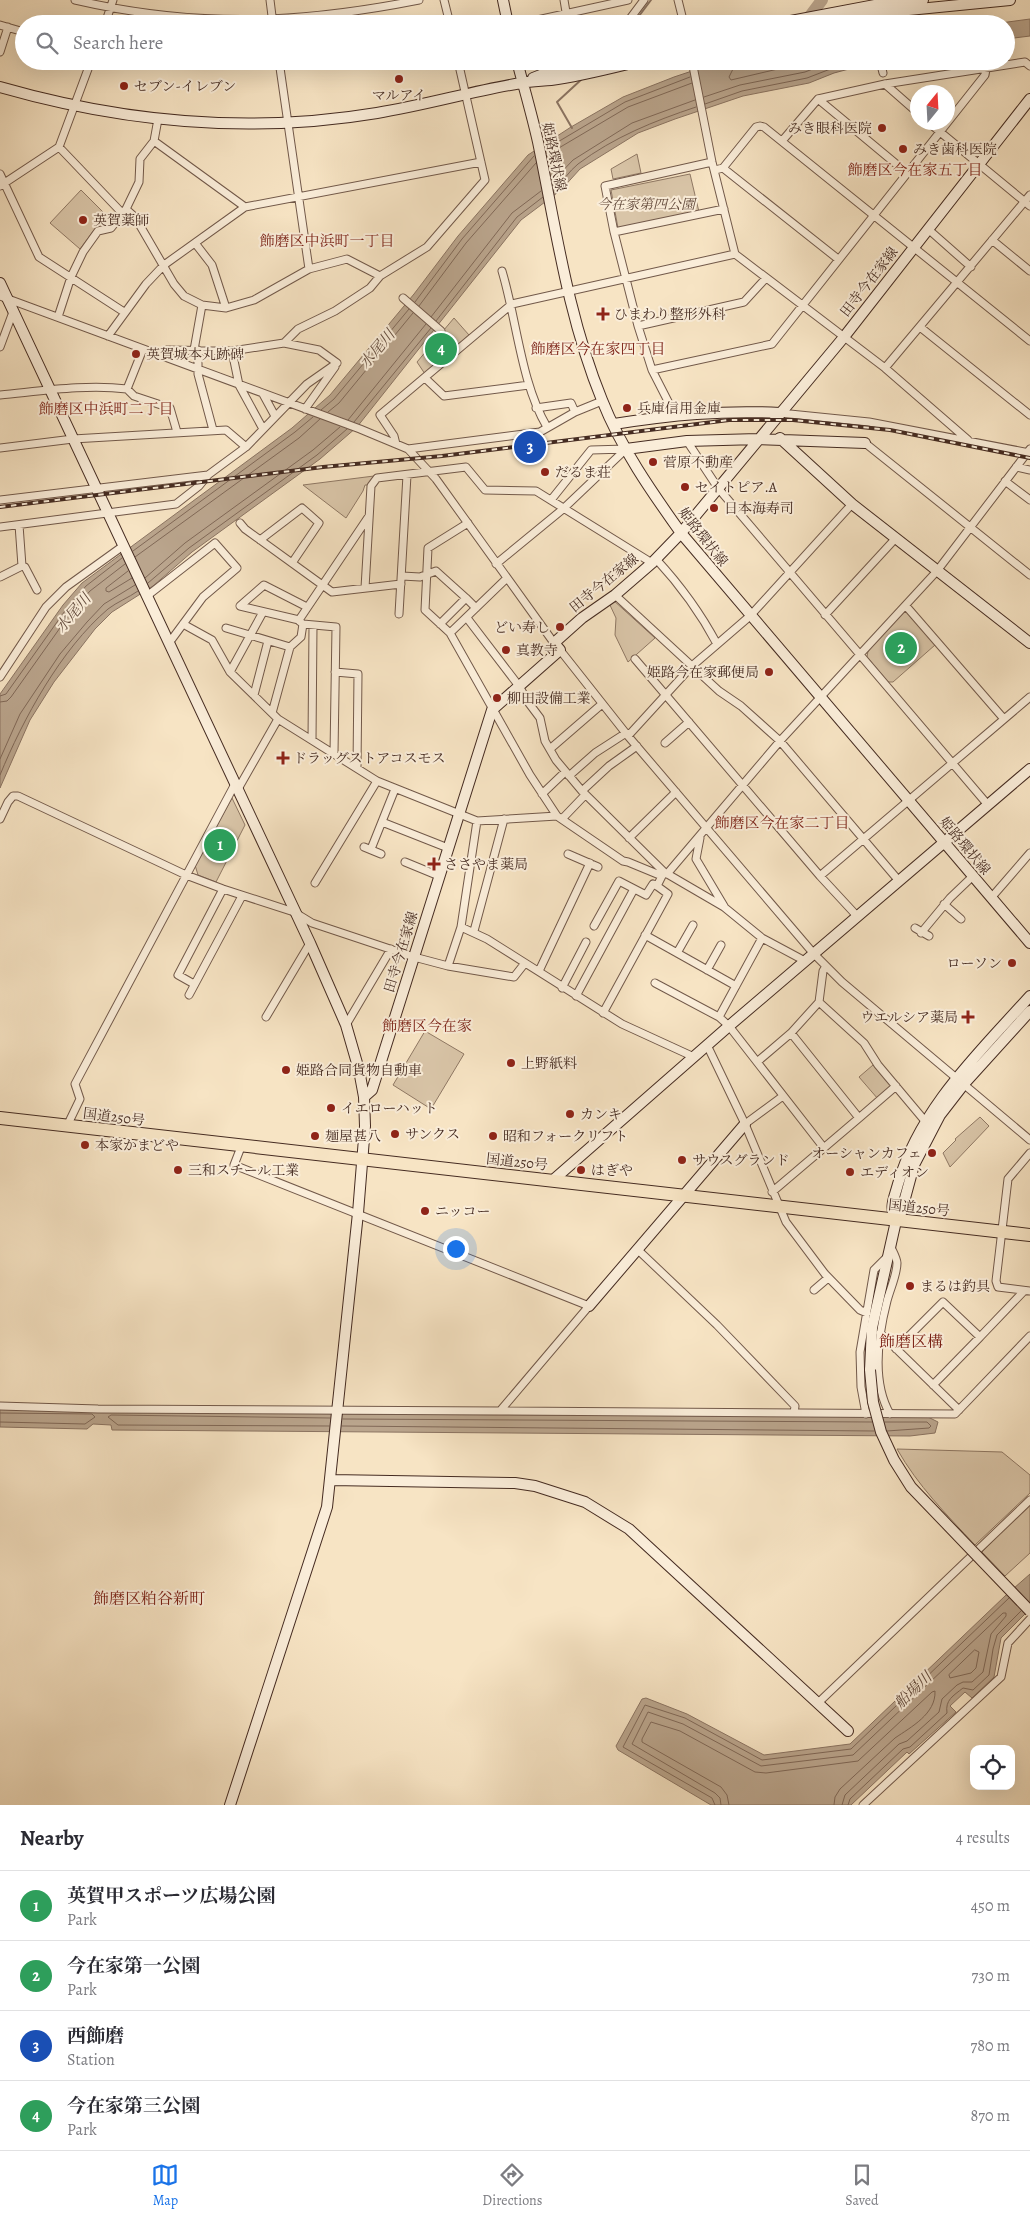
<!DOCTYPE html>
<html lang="en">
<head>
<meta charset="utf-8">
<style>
  body { margin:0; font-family:Alegreya,"Noto Serif JP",serif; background:#f2f2f3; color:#2b2b33 }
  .controls { position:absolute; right:15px; bottom:15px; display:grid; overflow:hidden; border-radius:10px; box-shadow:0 5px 20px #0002 }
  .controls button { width:45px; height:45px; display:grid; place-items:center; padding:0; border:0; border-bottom:1px solid #e1e1e2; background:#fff; color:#2b2b33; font:25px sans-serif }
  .compass { position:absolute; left:910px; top:85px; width:45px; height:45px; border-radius:50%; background:#fff; box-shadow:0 5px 20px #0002; rotate:18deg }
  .you { position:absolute; left:455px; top:1248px; width:18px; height:18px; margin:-12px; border:4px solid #fff; border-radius:50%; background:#1a73e8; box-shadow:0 0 0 8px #1a73e833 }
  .badge { display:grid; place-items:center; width:32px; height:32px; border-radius:50%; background:#1a73e8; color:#fff; font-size:16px; font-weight:700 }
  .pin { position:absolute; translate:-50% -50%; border:2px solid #fff; box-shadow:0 1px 5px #0006 }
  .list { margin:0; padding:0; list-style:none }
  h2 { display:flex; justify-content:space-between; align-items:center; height:65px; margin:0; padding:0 20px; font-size:21px }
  h2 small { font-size:16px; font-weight:400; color:#7c7c81 }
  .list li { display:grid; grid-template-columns:32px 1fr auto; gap:15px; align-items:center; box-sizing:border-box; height:70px; padding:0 20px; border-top:1px solid #e1e1e2 }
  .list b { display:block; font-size:19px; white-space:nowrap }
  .list p { margin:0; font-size:16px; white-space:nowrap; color:#7c7c81 }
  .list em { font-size:16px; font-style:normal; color:#7c7c81 }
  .icon { flex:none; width:28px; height:28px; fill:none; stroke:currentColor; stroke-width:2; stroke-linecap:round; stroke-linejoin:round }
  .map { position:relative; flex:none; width:1030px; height:1805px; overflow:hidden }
  .search { position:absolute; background:#fff; box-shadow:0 5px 20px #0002; left:15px; right:15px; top:15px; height:55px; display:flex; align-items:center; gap:12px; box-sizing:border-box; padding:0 18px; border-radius:28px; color:#7c7c81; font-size:19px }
  .sheet { height:345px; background:#fff }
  nav { display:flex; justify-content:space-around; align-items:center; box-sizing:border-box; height:70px; border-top:1px solid #e1e1e2; background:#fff; font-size:14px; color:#7c7c81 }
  nav a { display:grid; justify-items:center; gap:2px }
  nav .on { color:#1a73e8 }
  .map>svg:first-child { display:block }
</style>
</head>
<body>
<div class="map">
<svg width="1030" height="1805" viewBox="0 0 1030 1805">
  <rect width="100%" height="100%" fill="#f7e4c4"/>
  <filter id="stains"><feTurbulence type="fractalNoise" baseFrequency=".004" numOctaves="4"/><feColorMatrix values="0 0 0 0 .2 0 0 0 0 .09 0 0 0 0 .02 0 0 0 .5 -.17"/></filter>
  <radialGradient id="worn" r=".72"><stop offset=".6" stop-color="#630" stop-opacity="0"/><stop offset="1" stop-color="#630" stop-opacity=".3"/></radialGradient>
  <path fill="#d9c5a8" stroke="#8f7864" d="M637 154 641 173 613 179 611 169Z
    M690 174 699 212 618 228 611 190Z
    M81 190 109 218 94 230 80 249 50 223Z
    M454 318 469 335 425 374 417 362Z
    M374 476 369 485H365L363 491 346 518 303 485Z
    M613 600 655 638 628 662 615 635 616 618 609 603Z
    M904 612H908L935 645 893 682H888L867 657 868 651Z
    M232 798 245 825 216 882 198 875 195 865Z
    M425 1031 464 1054 431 1109 393 1085Z
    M873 1065 891 1086 878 1099 859 1077Z
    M980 1117 989 1126 950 1167 943 1153 956 1140 955 1139Z
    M897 1449 1002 1452 1030 1475V1493L975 1545C946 1514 918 1486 897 1449Z
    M1030 1504V1553L1005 1576 982 1552Z"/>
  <path fill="#baa58d" stroke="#8b7462" d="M1030 19V36L1006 39V24H993Z
    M722 61H879L834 73 809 83 743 96 675 119 638 133 580 169 561 190 521 220 357 427 320 459 192 552 153 586 112 612 95 629 54 682 30 720 0 788V694L63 605 82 583 292 428 330 395 414 294 458 236 528 155 571 127 623 97 674 77Z
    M0 1408 346 1414 928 1417 938 1422 935 1433 910 1436 112 1430 111 1425 93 1424 87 1429 0 1427Z
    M1030 1574V1609L1001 1638 994 1677 972 1698 965 1692 950 1706 956 1712 909 1754 907 1752 851 1805H711L618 1750 616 1746 642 1699 646 1698 687 1714 764 1755 850 1744 1005 1596Z"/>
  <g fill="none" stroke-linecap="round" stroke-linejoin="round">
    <path stroke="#806857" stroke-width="1" d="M734 61 733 69 729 77 731 80 812 61
      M704 97 740 85 805 72 833 61
      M705 104 742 91 807 78 833 68 859 61
      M546 149 625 102 690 77
      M547 155 628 107 692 83
      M552 182 573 160 632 123 695 100
      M554 189C563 182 569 171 578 164 614 137 654 121 696 107
      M415 302 462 239 534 156
      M419 306 466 243 536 163
      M431 317 512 213 541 191
      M436 321 517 217 543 197
      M321 410 334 399 409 309
      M328 412 339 403 413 313
      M348 420 426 324
      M354 422 431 328
      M133 551 295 432 313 417
      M135 557 299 438 320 419
      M128 571 106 588V591L109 592 132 578
      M145 578 185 543 313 450 340 427
      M148 583 189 548 317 455 347 429
      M0 696 6 694 67 608 86 586 122 558
      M0 702 7 701 11 697 72 611 90 591 125 564
      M0 759 20 714 60 654 87 622 104 604 135 585
      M0 775C23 719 61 649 108 609 117 602 128 598 138 591
      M0 1413 92 1414 95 1417 85 1424 0 1422
      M343 1419 872 1422
      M885 1422H927L931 1426 929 1428 887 1431
      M329 1426 118 1425 108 1417 111 1415 330 1418
      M342 1426 874 1431
      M975 1650 979 1652 976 1668 971 1673 950 1678 949 1675Z
      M715 1805 712 1798 623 1747 645 1705 685 1718 762 1760 851 1749 1009 1598
      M721 1805 720 1798 715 1793 632 1744 648 1712 683 1724 761 1766 853 1755 1003 1613H1006V1616L991 1634 983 1672 972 1682H963L957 1685 942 1699 939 1712 907 1741 899 1744 845 1795 842 1805
      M729 1805 727 1795 721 1787 642 1742V1739L651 1722 680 1731 755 1772 766 1773 858 1761 932 1692 935 1691C936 1714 911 1727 895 1738L840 1789 835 1797 834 1805
      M848 1805 850 1799 903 1749 910 1747 947 1713C945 1700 953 1696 963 1688L973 1690 989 1675 993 1649 997 1635 1021 1611"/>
    <path stroke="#8b7462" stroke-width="2" d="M633 24 651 0
      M572 128 557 102 583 78"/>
    <path stroke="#baa58d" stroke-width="12" d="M804 24 822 0"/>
    <defs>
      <path id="street" d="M75 0C196 28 298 24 419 0
        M270 0 273 24
        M444 0 450 24
        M564 0 568 24
        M678 0 684 24
        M105 24 113 0
        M138 24 142 13
        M168 24 170 16
        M519 24 628 0
        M626 24 644 0
        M0 25 24 32
        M0 52 8 27
        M167 61C214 66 263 66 310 61
        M279 61 309 269
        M692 61 712 162 735 254 885 368 968 440
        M880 61 883 73
        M885 84 918 113
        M818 99 907 173
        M928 122 1030 206
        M154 141 245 207 481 162
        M782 141 818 99 885 84 1025 62 1030 66
        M59 147 123 214
        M723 168 838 259
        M715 170 723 168 756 127 760 126 764 127 1030 341
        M0 174 39 257 124 312
        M0 186 59 147 91 61
        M126 209 135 217 174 284 184 296 202 305 226 308 254 300 309 269 347 259 380 276
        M928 229 971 267
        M614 232 724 209
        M992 240 1030 271
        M195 243 212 265 226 308
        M502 271C517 321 521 383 547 427
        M0 296 360 429 408 449 540 432 575 412 602 401
        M403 298 441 331
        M58 317 71 277 83 252 98 231 111 228 126 209 139 182 140 159 154 141 158 119
        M638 326 744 302 766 278
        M920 327 1030 415
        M108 336 146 284 164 265 245 207
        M284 343 298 329 335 311 370 288 380 276 427 247 485 180 458 61
        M0 347 13 312
        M194 350 202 305
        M198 350V374L213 430
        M232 351 239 385 263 429
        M157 354 167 350 232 351 284 343 319 350 337 363
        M885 368 1030 195
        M652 370 772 344 985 75 986 69
        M425 378 444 396 529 385
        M127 389 134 396 170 408 177 432
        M263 394 275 416
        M0 395C42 391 86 384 127 389L143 349
        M536 408 571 403 575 412
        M305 409 335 367
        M780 413 869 422 1030 453
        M675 415 652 370 638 326 614 232 605 186 712 162
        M687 441 718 488 988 805
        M865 443 1030 575
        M396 444 394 436 380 415 512 304 735 254
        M0 448 73 439 226 430 246 447
        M408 449 436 479 554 643
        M1016 467 1030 470
        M1005 481 1030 500
        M0 500 208 475
        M551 500 591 450 626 449
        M240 523 245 529 332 592 401 584
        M468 523 428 548 425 610 450 633 530 775 557 816 623 861 628 862 662 876
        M19 525 22 566 25 567 37 590
        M0 527 176 504 199 486 208 475 246 447 307 384 337 363
        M260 540 302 508 319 523 292 563
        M656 559C680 585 700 612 717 644
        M496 564 563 509 626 449
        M402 576 420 577 436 571 466 598
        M0 577 22 566
        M365 588 371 486 377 478 466 467 485 490 536 491 652 563
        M615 595 719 691 741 706 780 741 899 881
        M147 596 215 543 237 568 203 597 169 643
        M906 606 1004 719
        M307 607 264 585 240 606 299 620 369 516
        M399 614 407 475
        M825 615 895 539
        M467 618 519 686 528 702 540 718 545 741 556 760 582 791 664 872 724 907 762 938 805 961
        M183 624 212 640 230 672 278 719 377 781 477 821 557 816
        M303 624 336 627 334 753
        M440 624 466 598 476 608
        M226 628 290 647 301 637 303 624 299 621
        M450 633 507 578
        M560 650 628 736 814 954 842 982 1030 1140
        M635 659 820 876 857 916
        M230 672 263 612
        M335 672 358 674 357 768
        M0 677 46 607 66 587 123 546
        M254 695 268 641
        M272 713 290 647
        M628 736 692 666 750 616 852 504
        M312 740 313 626
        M665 743 689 722
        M550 749 602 704
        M569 776 595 753 626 733
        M238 789 278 719
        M582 791 609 766 637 746
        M542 794 565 772
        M0 819 8 802 13 796H18L186 875 223 889 294 912 312 923 414 957 448 966 514 977 525 963
        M562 819 585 795
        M382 822 448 848
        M629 838 676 792
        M700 838 696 859 724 906
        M364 847 381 854
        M371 849 395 789
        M568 854 598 867
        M405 862 439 876
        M667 874 780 741 937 571 1030 449
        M820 876 1030 697
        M315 883 377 781
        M991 898 1030 853
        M944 904 961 919
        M594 926 619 881 646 895 653 884 657 886 664 872
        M461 927 477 821
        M915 928 929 936
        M474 931 504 819
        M921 933 950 898 973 876
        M645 935 736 986
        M677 953 693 925
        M448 966 461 927 487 939 622 1024 694 1057
        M826 966 823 971 819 1002 864 1043 878 1065 925 1121
        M707 970 721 945
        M539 971 590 863
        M655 983 719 1017 729 1026 824 1148
        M194 984 178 975 223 889
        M562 988 586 942
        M189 995 242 896
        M576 996 634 889
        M603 1013 668 894 657 886
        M266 1017 310 943
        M719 1017 762 938
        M346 1025 391 949
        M791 1033 819 1002
        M707 1045 745 1124 786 1222 825 1274 860 1310 867 1313
        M757 1062 791 1033 859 1118 772 1192
        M859 1118 896 1086
        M745 1124 783 1096
        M67 1126 80 1099 75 1084 235 784
        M1030 1153 1008 1179 996 1281 998 1287 1030 1291
        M637 1249 717 1325 795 1406 794 1413
        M814 1290 828 1278
        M880 1333 959 1410
        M980 1337 1024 1291
        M896 1349 943 1302 980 1337 933 1385
        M0 1406 98 1409 500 1411 589 1306 234 1165 241 1147
        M500 1411 955 1414 1030 1336
        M866 1414 861 1387 860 1352 874 1270 887 1257
        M890 1414C871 1381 878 1336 887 1301 890 1289 897 1275 897 1263 897 1258 892 1250 890 1245
        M818 1703 1030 1500
        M863 1805 1001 1677 1008 1643 1030 1619"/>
      <path id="secondary" d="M503 0 508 24
        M775 24 875 5 923 0
        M816 24 878 13 1010 0
        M517 61C524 88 532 115 538 142 556 229 568 317 602 400 621 448 651 491 681 533L1030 943
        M533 78 551 71 600 61
        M0 87C122 122 251 134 377 113 426 105 473 91 521 83 531 81 541 81 551 80 581 76 611 68 640 61
        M0 283 310 943 346 1025 359 1070 364 1097 365 1126 358 1213 327 1507 230 1805
        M614 424C671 415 722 410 780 413
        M780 438 852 504 1030 643
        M626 449 687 441 758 439 865 443
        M364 1097 372 1090 492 710 560 650 554 643 582 618 615 595 652 563 681 533 844 337 1030 99
        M552 1181 729 1026 1030 769
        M896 1221C889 1206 894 1199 898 1184 920 1108 978 1054 1030 996
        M589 1306 745 1124
        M870 1370 872 1328 896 1221 901 1213 914 1165 940 1115 964 1084 1030 1011
        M331 1480 515 1483 535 1486 585 1502 629 1529 848 1731"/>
      <path id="highway" d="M0 1118 1030 1235"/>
    </defs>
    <use href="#street" stroke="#72594a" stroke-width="9"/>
    <use href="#secondary" stroke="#452b21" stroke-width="12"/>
    <use href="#highway" stroke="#452b21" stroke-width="14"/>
    <use href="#street" stroke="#faedd9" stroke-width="7"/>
    <use href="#secondary" stroke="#faedd9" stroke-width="10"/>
    <use href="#highway" stroke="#f7e4c4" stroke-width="12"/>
    <defs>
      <path id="rail" d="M0 507 323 467 442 456 729 420H793L890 430 1030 458"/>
    </defs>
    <use href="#rail" stroke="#452b21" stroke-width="4"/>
    <use href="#rail" stroke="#faedd9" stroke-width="2" stroke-dasharray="5.5" stroke-linecap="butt"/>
    <defs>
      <path id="secondary-bridge" d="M870 1370 873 1402 881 1432 894 1460 911 1487 1030 1611"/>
    </defs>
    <use href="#secondary-bridge" stroke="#452b21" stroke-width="12" stroke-linecap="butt"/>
    <use href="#secondary-bridge" stroke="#faedd9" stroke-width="10"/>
  </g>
  <g fill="#8f2418" stroke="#faedd9" stroke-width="2">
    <circle cx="399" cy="79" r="5"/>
    <circle cx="124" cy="86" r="5"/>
    <circle cx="882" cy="128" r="5"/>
    <circle cx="903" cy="149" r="5"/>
    <circle cx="83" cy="220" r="5"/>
    <path d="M600.5 306.5h5v5h5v5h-5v5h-5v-5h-5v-5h5z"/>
    <circle cx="136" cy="354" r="5"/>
    <circle cx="627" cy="408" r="5"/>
    <circle cx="653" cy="462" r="5"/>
    <circle cx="545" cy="472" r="5"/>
    <circle cx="685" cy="487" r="5"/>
    <circle cx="714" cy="508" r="5"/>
    <circle cx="560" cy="627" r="5"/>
    <circle cx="506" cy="650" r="5"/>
    <circle cx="769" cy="672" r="5"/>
    <circle cx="497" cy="698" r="5"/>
    <path d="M280.5 750.5h5v5h5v5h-5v5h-5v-5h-5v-5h5z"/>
    <path d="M431.5 856.5h5v5h5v5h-5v5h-5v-5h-5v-5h5z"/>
    <circle cx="1012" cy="963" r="5"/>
    <path d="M965.5 1009.5h5v5h5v5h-5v5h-5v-5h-5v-5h5z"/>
    <circle cx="511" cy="1063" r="5"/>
    <circle cx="286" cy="1070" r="5"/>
    <circle cx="331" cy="1108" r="5"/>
    <circle cx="570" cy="1114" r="5"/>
    <circle cx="395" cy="1134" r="5"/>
    <circle cx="315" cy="1136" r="5"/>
    <circle cx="493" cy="1136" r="5"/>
    <circle cx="85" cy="1145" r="5"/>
    <circle cx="932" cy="1153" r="5"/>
    <circle cx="682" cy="1160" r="5"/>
    <circle cx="178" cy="1170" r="5"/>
    <circle cx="581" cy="1170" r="5"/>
    <circle cx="850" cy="1172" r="5"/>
    <circle cx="425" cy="1211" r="5"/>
    <circle cx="910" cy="1286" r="5"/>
  </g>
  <g text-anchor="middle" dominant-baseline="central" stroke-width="4" stroke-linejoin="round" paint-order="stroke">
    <g font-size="14" fill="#452b21" stroke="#faedd9" text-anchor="start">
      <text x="134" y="86">セブン-イレブン</text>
      <text x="399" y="95" text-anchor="middle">マルアイ</text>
      <text x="872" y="128" text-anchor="end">みき眼科医院</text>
      <text x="913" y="149">みき歯科医院</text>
      <text x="93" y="220">英賀薬師</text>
      <text x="614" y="314">ひまわり整形外科</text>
      <text x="146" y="354">英賀城本丸跡碑</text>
      <text x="637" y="408">兵庫信用金庫</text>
      <text x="663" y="462">菅原不動産</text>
      <text x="555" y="472">だるま荘</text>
      <text x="695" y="487">セイトピア.A</text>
      <text x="724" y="508">日本海寿司</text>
      <text x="550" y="627" text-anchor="end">どい寿し</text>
      <text x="516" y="650">真教寺</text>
      <text x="759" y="672" text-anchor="end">姫路今在家郵便局</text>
      <text x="507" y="698">柳田設備工業</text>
      <text x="293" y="758">ドラッグストアコスモス</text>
      <text x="444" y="864">ささやま薬局</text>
      <text x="1002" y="963" text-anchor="end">ローソン</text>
      <text x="958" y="1017" text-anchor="end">ウエルシア薬局</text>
      <text x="521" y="1063">上野紙料</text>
      <text x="296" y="1070">姫路合同貨物自動車</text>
      <text x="341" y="1108">イエローハット</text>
      <text x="580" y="1114">カンキ</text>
      <text x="405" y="1134">サンクス</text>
      <text x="325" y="1136">麺屋甚八</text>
      <text x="503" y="1136">昭和フォークリフト</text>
      <text x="95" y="1145">本家かまどや</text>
      <text x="922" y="1153" text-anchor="end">オーシャンカフェ</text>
      <text x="692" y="1160">サウスグランド</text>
      <text x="188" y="1170">三和スチール工業</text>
      <text x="591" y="1170">はぎや</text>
      <text x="860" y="1172">エディオン</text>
      <text x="435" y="1211">ニッコー</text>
      <text x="920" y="1286">まるは釣具</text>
    </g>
    <g font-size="14" fill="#452b21" stroke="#faedd9">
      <text transform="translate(554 157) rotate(78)">姫路環状線</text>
      <text transform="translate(869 282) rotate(-52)">田寺今在家線</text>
      <text transform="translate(703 537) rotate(52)">姫路環状線</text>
      <text transform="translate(604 583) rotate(-39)">田寺今在家線</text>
      <text transform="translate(965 846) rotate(50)">姫路環状線</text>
      <text transform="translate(401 952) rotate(-73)">田寺今在家線</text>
      <text transform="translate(114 1117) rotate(7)">国道250号</text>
      <text transform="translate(517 1162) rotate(6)">国道250号</text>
      <text transform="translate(919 1208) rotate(6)">国道250号</text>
    </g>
    <g font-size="14" font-style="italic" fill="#634a3c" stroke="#faedd9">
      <text x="646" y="204">今在家第四公園</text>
    </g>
    <g font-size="15" fill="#7a1f14" stroke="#faedd9">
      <text x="915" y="170">飾磨区今在家五丁目</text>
      <text x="327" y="241">飾磨区中浜町一丁目</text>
      <text x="598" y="349">飾磨区今在家四丁目</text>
      <text x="106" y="409">飾磨区中浜町二丁目</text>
      <text x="782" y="823">飾磨区今在家二丁目</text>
      <text x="427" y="1026">飾磨区今在家</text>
    </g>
    <g font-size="15" font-style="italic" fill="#624a3c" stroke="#faedd9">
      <text transform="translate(377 349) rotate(-50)">水尾川</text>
      <text transform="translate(73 613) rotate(-50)">水尾川</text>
      <text transform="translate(913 1690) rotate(-44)">船場川</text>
    </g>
    <g font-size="16" fill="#7a1f14" stroke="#faedd9">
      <text x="911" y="1342">飾磨区構</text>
      <text x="149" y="1599">飾磨区粕谷新町</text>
    </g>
  </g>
  <rect width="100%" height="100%" filter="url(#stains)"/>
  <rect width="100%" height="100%" fill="url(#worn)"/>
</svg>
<div class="controls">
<button><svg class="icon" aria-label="locate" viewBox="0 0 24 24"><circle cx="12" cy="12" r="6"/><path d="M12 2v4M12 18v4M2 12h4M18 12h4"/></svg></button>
</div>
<svg class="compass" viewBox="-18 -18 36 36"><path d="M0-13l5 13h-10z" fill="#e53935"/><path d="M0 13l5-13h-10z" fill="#7c7c81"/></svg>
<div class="you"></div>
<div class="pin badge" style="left:220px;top:845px;background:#2e9e5b">1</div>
<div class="pin badge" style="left:901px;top:648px;background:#2e9e5b">2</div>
<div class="pin badge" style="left:530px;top:447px;background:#1a4fb4">3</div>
<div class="pin badge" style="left:441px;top:349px;background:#2e9e5b">4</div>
<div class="search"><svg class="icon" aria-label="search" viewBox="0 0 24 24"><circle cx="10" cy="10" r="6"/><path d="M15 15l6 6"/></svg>Search here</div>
</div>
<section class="sheet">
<h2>Nearby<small>4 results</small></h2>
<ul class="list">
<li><span class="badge" style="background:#2e9e5b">1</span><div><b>英賀甲スポーツ広場公園</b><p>Park</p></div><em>450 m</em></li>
<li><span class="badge" style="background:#2e9e5b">2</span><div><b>今在家第一公園</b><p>Park</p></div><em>730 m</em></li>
<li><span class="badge" style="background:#1a4fb4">3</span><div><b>西飾磨</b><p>Station</p></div><em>780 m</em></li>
<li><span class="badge" style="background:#2e9e5b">4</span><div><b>今在家第三公園</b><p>Park</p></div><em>870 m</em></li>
</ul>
</section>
<nav>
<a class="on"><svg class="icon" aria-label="map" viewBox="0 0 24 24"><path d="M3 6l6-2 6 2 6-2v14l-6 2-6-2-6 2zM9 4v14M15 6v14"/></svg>Map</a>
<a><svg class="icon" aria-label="directions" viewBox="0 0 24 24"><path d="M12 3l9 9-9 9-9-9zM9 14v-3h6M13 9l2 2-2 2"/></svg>Directions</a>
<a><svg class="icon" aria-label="saved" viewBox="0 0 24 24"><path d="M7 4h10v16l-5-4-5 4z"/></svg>Saved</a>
</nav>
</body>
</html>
